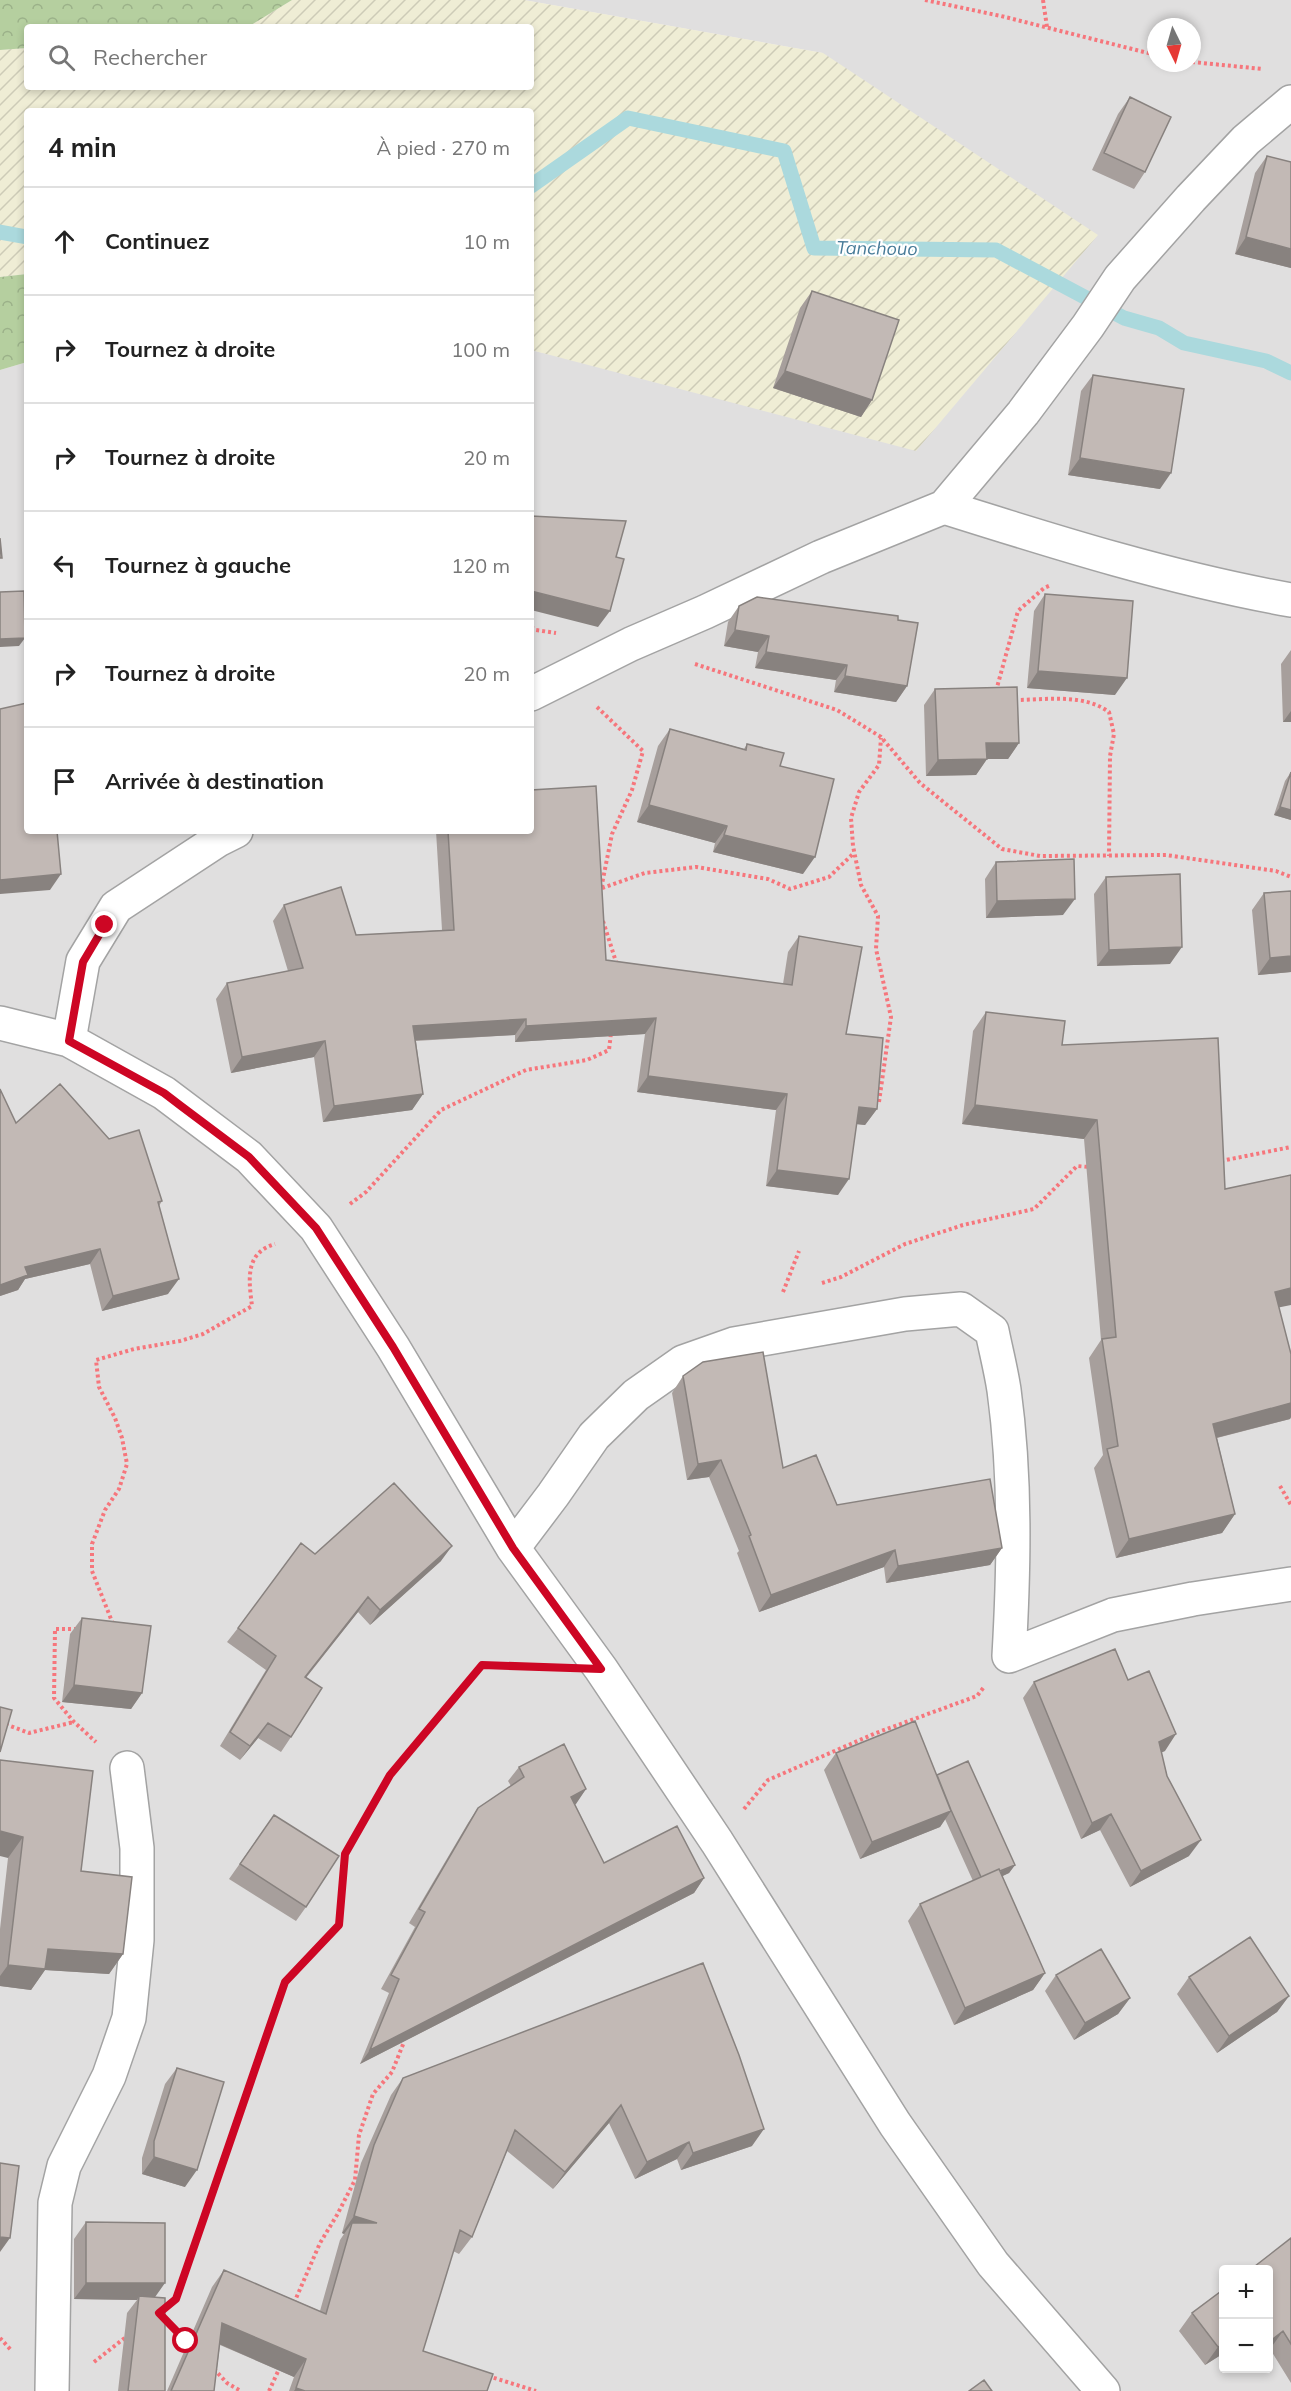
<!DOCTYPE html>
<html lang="fr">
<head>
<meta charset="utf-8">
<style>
  body { margin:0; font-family:Mulish,sans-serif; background:#f2f2f2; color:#222 }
  .controls { position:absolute; right:18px; bottom:18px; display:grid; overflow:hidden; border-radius:6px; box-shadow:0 3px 9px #0003 }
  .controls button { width:54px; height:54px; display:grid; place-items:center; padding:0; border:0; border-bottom:2px solid #e0e0e0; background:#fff; color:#222; font:30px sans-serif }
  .compass { position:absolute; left:1147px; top:18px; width:54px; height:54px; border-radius:50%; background:#fff; box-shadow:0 3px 9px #0003; rotate:175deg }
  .stop { position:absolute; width:18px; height:18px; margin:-14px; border:4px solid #cd0624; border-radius:50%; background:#fff }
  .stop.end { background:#cd0624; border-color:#fff; box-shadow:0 2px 6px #0008 }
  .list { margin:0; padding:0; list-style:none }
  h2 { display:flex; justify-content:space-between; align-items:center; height:78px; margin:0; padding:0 24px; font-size:26px }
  h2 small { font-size:20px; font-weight:400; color:#767676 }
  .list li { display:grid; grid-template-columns:39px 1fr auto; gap:18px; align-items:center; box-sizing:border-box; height:108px; padding:0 24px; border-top:2px solid #e0e0e0 }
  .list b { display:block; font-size:22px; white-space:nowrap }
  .list em { font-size:20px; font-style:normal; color:#767676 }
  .icon { flex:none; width:33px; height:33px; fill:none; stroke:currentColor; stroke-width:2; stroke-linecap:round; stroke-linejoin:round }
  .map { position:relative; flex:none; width:1291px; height:2391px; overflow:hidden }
  .search { position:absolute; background:#fff; box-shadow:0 3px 9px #0003; left:24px; top:24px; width:510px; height:66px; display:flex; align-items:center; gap:15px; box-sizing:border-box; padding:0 21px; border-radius:6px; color:#767676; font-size:22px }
  .panel { position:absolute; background:#fff; box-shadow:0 3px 9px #0003; left:24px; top:108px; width:510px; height:726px; border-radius:6px }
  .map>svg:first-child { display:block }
</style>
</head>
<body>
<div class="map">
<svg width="1291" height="2391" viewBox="0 0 1291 2391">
  <defs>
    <pattern id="farmland-furrows" width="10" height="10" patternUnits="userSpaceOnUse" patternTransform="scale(1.5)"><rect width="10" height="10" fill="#efedd5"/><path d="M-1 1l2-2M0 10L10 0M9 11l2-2" fill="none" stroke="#cdcbb7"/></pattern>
    <pattern id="forest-crowns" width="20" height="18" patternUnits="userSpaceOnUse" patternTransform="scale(1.5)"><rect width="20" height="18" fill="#b5cf9f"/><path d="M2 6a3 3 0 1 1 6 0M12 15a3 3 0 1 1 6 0" fill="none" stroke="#9bb189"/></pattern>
  </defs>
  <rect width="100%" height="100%" fill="#f2ede9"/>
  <path fill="#e0dfdf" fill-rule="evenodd" d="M524 0H1291V2391H0V370L27 362V831H531V350L543 353 823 53ZM1156 27H1192V63H1156ZM1224 2270H1268V2368H1224Z"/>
  <path fill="url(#farmland-furrows)" d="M292 0H524L823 53 1098 235 916 451 531 350V111H27V274L0 277V50L27 48V87H531V27H248Z"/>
  <path fill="url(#forest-crowns)" d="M0 0H292L248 27H27V48L0 50Z
    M27 274V362L0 370V277Z"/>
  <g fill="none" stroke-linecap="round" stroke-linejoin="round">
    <path stroke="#abd9dd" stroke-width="15" d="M531 186 628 118 784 151 814 248 996 250 1124 318 1159 328 1184 343 1266 361 1291 373
      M0 232 27 237"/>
    <defs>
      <path id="minor" d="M944 507C1058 543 1173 579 1291 600
        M531 694 631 644 705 612 821 557 944 507 1023 413 1088 326 1120 278 1191 198 1246 140 1291 102
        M0 1023 69 1040 164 1093 249 1157 316 1228 393 1347 513 1548 601 1669 717 1842 895 2124 993 2264 1103 2391
        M69 1040 83 961 116 907 218 840 236 831
        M513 1548 553 1495 594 1436 636 1395 683 1362 734 1344 905 1314 961 1309 992 1331C996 1351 1001 1370 1004 1390 1016 1478 1014 1568 1009 1656L1113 1615 1193 1599 1291 1584
        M52 2391 55 2203 64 2166 109 2076 129 2018 137 1940V1848L127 1768"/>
    </defs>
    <use href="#minor" stroke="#a3a3a3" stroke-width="36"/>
    <path stroke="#f6767c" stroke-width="4" stroke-dasharray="3 3" stroke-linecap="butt" d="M925 0 1001 16 1156 55
      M1043 0 1047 27
      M1192 62 1263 69
      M531 627 536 630 556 633
      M695 664 837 710 881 737 920 783 1002 849 1040 856 1166 855 1276 871 1291 877
      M996 691 1018 611 1044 588 1051 585
      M1015 700C1046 700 1083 693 1109 712L1114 734 1110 756 1109 856
      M597 707 643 751 632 790 612 834 601 889
      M602 888 645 873 696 867 768 879 790 889 829 877 854 853
      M603 921 617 965
      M879 1102 891 1017 876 949 878 916 861 885 853 846 851 818 859 792 879 765 881 738
      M1221 1161 1291 1147
      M350 1204 366 1192 441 1110 526 1070 587 1060 609 1050 611 1033
      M822 1283 841 1277 905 1244 963 1225 1034 1209 1077 1166 1089 1167
      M783 1292 799 1251
      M1280 1486 1291 1505
      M113 1624 92 1571V1544L105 1510 119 1489 127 1464 122 1438 115 1418 99 1387 96 1360 134 1349 180 1341 203 1334 252 1306C249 1281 244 1253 275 1244
      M77 1629H55L54 1698 74 1722 96 1742
      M0 1722 29 1733 74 1722
      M744 1809 768 1780 876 1733 977 1696 984 1687
      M294 2303 320 2243 337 2215 355 2180 359 2135 373 2094 392 2072 404 2042
      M161 2311 176 2299 285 1982 339 1925 345 1854 390 1775 482 1665 546 1667
      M161 2315 190 2344
      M0 2338 11 2350
      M94 2362 126 2337
      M214 2369 227 2383 241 2391
      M488 2376 536 2391
      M269 2391 280 2367"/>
    <use href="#minor" stroke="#fff" stroke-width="33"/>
  </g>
  <path fill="#a79f9c" d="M1130 97 1145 172 1134 189 1092 170 1118 114Z
    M1267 156 1291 268 1235 254 1255 173Z
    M812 291 872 400 861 417 773 388 800 308Z
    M1093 375 1160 489 1068 475 1081 391Z
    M27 445V488L24 450Z
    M1045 594 1115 695 1027 688 1034 611Z
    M739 606 898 620 907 686 896 702 834 692 836 680 755 668 758 652 724 646 728 622Z
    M1291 650V722H1283L1281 664Z
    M935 689 1019 743 1008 759H987L976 775 926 776 924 705Z
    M670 729 744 749 747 744 780 766 803 874 713 852 715 843 637 822 658 746Z
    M1291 772V820L1274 815 1285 781Z
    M436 831H531L606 960 783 984 788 952 799 936 846 1034 877 1109 865 1125 856 1124 838 1195 766 1186 776 1110 637 1092 645 1034 515 1042V1035L416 1041 423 1094 412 1110 323 1122 314 1057 231 1073 216 999 227 983 288 971 273 921 284 905 356 935 442 930Z
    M996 862 1063 915 986 918 985 879Z
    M1106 877 1170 964 1097 966 1094 894Z
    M1291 891V972L1258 975 1252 910 1264 893Z
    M986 1012 1062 1045 1225 1189 1279 1307 1291 1354V1417L1290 1419 1217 1438 1235 1514 1222 1533 1116 1558 1094 1468 1103 1455 1089 1358 1101 1340 1084 1139 962 1124 973 1031Z
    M0 1089 16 1123 162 1201 159 1206 168 1294 102 1311 90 1264 25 1279 18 1290 0 1296Z
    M683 1376 783 1468 837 1505 1002 1548 990 1565 886 1583 884 1567 759 1612 737 1553 739 1551 709 1477 687 1480 672 1393Z
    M315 1554 441 1561 370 1625 358 1612 306 1678 291 1737 281 1752 258 1738 240 1760 220 1746 266 1670 227 1642 238 1628Z
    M82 1618 142 1693 131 1709 62 1702 70 1634Z
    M1128 1680 1165 1751 1161 1752 1189 1856 1130 1887 1100 1830 1081 1839 1023 1698 1034 1682Z
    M836 1753 937 1775 1015 1865 1009 1873 1002 1876 1045 1973 1033 1990 954 2025 908 1921 920 1904 973 1881 945 1819 940 1827 860 1859 824 1770Z
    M0 1760 81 1871 123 1954 109 1974 45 1970 31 1990 0 1986V1929L8 1858Z
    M519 1767 586 1789 575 1804 604 1863 704 1878 694 1893 360 2064 389 1993 381 1989 415 1927 409 1923 468 1823 478 1808 511 1786 508 1781Z
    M274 1815 306 1907 296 1921 229 1879Z
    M703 1963 752 2146 681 2170 677 2159 635 2179 609 2123 553 2189 507 2151 472 2237 459 2254 453 2251 423 2351 487 2391H289L294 2377 220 2345 214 2391H167L212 2287 224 2270 320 2311 340 2240 344 2234 342 2233 361 2163 391 2095 403 2078Z
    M1056 1975 1130 1998 1118 2014 1074 2040 1045 1991Z
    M1189 1977 1289 1996 1277 2012 1217 2053 1177 1994Z
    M177 2068 185 2187 142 2174V2158L165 2084Z
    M86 2222 155 2297 165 2391H118L127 2313 137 2300 74 2299V2239Z
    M1291 2238V2383L1270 2349 1269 2350V2270Z
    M1224 2289V2353L1205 2365 1179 2331 1192 2313Z"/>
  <path fill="#88827f" d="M1246 237 1291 249V268L1235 254Z
    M785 371 872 400 861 417 773 388Z
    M1080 458 1171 473 1160 489 1068 475Z
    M531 591 610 611 598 627 531 610Z
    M735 630 769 636 758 652 724 646Z
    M25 638 19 646 0 647V639Z
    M766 652 847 665 836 680 755 668Z
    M1038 671 1127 678 1115 695 1027 688Z
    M845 676 907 686 896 702 834 692Z
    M1291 711V722H1283Z
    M986 743H1019L1008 759H987L976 775 926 776 938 760Z
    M649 805 727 826 715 843 637 822Z
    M1280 807 1291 810V820L1274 815Z
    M724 835 815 857 803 874 713 852Z
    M61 874 50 890 0 894V880Z
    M1075 899 1063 915 986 918 997 901Z
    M1182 947 1170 964 1097 966 1109 950Z
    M1291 956V972L1258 975 1270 958Z
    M656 1018 645 1034 515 1042 526 1026Z
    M526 1019 515 1035 402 1041 413 1026Z
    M325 1041 314 1057 231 1073 242 1057Z
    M648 1076 787 1094 776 1110 637 1092Z
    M423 1094 412 1110 323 1122 334 1106Z
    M975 1105 1097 1120 1084 1139 962 1124Z
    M859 1107 877 1109 865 1125 847 1123Z
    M777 1170 849 1179 838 1195 766 1186Z
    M100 1249 90 1264 25 1279 18 1290 0 1296V1285L25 1267Z
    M179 1279 168 1294 102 1311 113 1296Z
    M1291 1288V1305L1262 1311 1275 1292Z
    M1291 1403V1417L1290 1419 1200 1442 1213 1424Z
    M721 1460 709 1477 687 1480 698 1464Z
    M1235 1514 1222 1533 1116 1558 1129 1539Z
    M452 1546 441 1561 370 1625 380 1610Z
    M1002 1548 990 1565 886 1583 898 1566Z
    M895 1550 884 1567 759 1612 771 1595Z
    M368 1597 358 1612 295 1691 305 1677Z
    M74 1685 142 1693 131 1709 62 1702Z
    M268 1723 258 1738 240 1760 250 1746Z
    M1176 1734 1165 1751 1148 1758 1159 1742Z
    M586 1789 576 1804 561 1811 571 1797Z
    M951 1811 940 1827 860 1859 872 1842Z
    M1111 1814 1100 1830 1081 1839 1092 1823Z
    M0 1831 23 1837 8 1858 0 1856Z
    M1201 1840 1189 1856 1130 1887 1141 1871Z
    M1015 1865 1009 1873 976 1889 982 1880Z
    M704 1878 694 1893 360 2064 370 2050Z
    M48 1949 123 1954 109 1974 45 1970 31 1990 0 1986V1976L8 1965Z
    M1045 1973 1033 1990 954 2025 965 2008Z
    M1289 1996 1277 2012 1217 2053 1229 2036Z
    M1130 1998 1118 2014 1074 2040 1085 2023Z
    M621 2105 609 2123 553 2189 565 2172Z
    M764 2129 752 2146 681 2170 693 2153Z
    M689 2142 677 2159 635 2179 647 2162Z
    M154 2157 197 2170 185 2187 142 2174Z
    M354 2216 377 2223H352L344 2234 342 2233Z
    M0 2237 10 2238 0 2252Z
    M86 2283H165L153 2300 139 2296 137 2300 74 2299Z
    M222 2323 306 2359 294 2377 210 2340Z
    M1283 2331 1270 2349 1269 2350V2342Z
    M1224 2343V2353L1205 2365 1218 2347Z
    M296 2388 305 2391H294Z"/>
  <path fill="#c2b9b5" stroke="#88827f" stroke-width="1.5" d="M1130 97 1171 117 1145 172 1104 153Z
    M1267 156 1291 162V249L1246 237Z
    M812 291 899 320 872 400 785 371Z
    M1093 375 1184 389 1171 473 1080 458Z
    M531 516 626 521 616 557 624 559 610 611 531 591Z
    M0 538 2 558H0Z
    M24 591 25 638 0 639V592Z
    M1045 594 1133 601 1127 678 1038 671Z
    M757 597 898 616V620L918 623 907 686 845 676 847 665 766 652 769 636 735 630 739 606Z
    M1017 687 1019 743H986L987 759 938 760 935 689Z
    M27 703V831H57L61 874 0 880V709Z
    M670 729 746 750 747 744 784 753 780 766 834 779 815 857 724 835 727 826 649 805Z
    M1291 772V810L1280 807Z
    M596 786 606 960 792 985 799 936 862 947 846 1034 883 1038 877 1109 859 1107 849 1179 777 1170 787 1094 648 1076 656 1018 526 1026V1019L413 1026 423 1094 334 1106 325 1041 242 1057 227 983 303 968 284 905 341 887 356 935 454 930 448 831H531V790Z
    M1074 859 1075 899 997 901 996 862Z
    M1180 874 1182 947 1109 950 1106 877Z
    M1291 891V956L1270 958 1264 893Z
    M986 1012 1065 1021 1062 1045 1218 1038 1225 1189 1291 1175V1288L1275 1292 1291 1354V1403L1213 1424 1235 1514 1129 1539 1107 1449 1118 1446 1102 1339 1116 1337 1097 1120 975 1105Z
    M60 1084 109 1139 139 1130 162 1201 158 1202 179 1279 113 1296 100 1249 25 1267 28 1275 0 1285V1089L16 1123Z
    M763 1352 783 1468 816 1455 837 1505 990 1479 1002 1548 898 1566 895 1550 771 1595 749 1536 751 1535 721 1460 698 1464 683 1376 703 1362Z
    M394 1483 452 1546 380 1610 368 1597 305 1677 322 1688 291 1737 268 1723 250 1746 230 1732 276 1656 238 1628 301 1543 315 1554Z
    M82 1618 151 1626 142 1693 74 1685Z
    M1115 1649 1128 1680 1149 1671 1176 1734 1159 1742 1167 1776 1201 1840 1141 1871 1111 1814 1092 1823 1034 1682Z
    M0 1707 12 1710 0 1752Z
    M915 1721 951 1811 872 1842 836 1753Z
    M564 1744 586 1789 571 1797 604 1863 677 1826 704 1878 370 2050 399 1979 391 1975 425 1912 419 1909 478 1808 524 1777 519 1767Z
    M0 1760 93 1771 81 1871 132 1877 123 1954 48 1949 45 1969 8 1965 23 1837 0 1831Z
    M968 1761 1015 1865 1000 1871 999 1869 981 1877 951 1810 937 1775Z
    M274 1815 339 1856 306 1907 240 1864Z
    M999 1869 1045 1973 965 2008 920 1904Z
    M1250 1937 1289 1996 1229 2036 1189 1977Z
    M1101 1949 1130 1998 1085 2023 1056 1975Z
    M703 1963 739 2055 764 2129 693 2153 689 2142 647 2162 621 2105 565 2172 515 2130 472 2237 460 2230 423 2351 493 2374 487 2391H305L296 2388 306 2359 222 2323 214 2391H171L224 2270 326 2314 352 2223H377L354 2216 374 2145 403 2078Z
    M177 2068 224 2082 197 2170 154 2157V2141Z
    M0 2163 19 2166 10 2238 0 2237Z
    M86 2222 165 2223V2283H86Z
    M1291 2238V2344L1283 2331 1269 2342V2270H1250Z
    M1224 2289V2343L1218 2347 1192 2313Z
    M139 2296 165 2298V2391H128Z
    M984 2380 992 2391H969Z"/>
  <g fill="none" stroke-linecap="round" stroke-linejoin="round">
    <path stroke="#cd0624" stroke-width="8" d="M105 925 83 962 69 1041 164 1093 181 1106 249 1157 316 1228 393 1347 513 1548 601 1669 482 1665 390 1775 345 1854 339 1925 285 1982 176 2299 159 2313 186 2341"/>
  </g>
  <g text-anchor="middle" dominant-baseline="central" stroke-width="4.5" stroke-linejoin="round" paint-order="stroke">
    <g font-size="18" font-style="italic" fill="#477b98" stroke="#fff">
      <text transform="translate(877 248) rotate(1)">Tanchouo</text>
    </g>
  </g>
</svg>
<div class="controls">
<button>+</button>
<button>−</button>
</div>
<svg class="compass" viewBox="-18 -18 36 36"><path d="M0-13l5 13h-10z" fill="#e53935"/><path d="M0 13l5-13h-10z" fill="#767676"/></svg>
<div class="stop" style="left:186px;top:2341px"></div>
<div class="stop end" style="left:105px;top:925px"></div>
<div class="search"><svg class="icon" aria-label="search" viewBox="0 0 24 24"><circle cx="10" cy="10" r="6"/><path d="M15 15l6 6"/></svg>Rechercher</div>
<section class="panel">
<h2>4 min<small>À pied · 270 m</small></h2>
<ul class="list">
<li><svg class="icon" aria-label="ahead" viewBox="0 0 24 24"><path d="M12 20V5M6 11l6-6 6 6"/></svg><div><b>Continuez</b></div><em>10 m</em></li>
<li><svg class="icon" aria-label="right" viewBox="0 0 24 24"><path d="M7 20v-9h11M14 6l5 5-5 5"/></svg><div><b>Tournez à droite</b></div><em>100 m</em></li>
<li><svg class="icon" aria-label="right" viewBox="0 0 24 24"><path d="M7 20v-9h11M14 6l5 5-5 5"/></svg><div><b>Tournez à droite</b></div><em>20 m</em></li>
<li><svg class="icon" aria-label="left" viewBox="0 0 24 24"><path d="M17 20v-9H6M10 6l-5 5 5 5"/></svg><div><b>Tournez à gauche</b></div><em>120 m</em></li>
<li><svg class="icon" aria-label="right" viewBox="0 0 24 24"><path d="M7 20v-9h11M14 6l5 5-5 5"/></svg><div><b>Tournez à droite</b></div><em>20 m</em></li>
<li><svg class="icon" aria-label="arrive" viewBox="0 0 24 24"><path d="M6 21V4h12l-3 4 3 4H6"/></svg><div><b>Arrivée à destination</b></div></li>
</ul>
</section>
</div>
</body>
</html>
